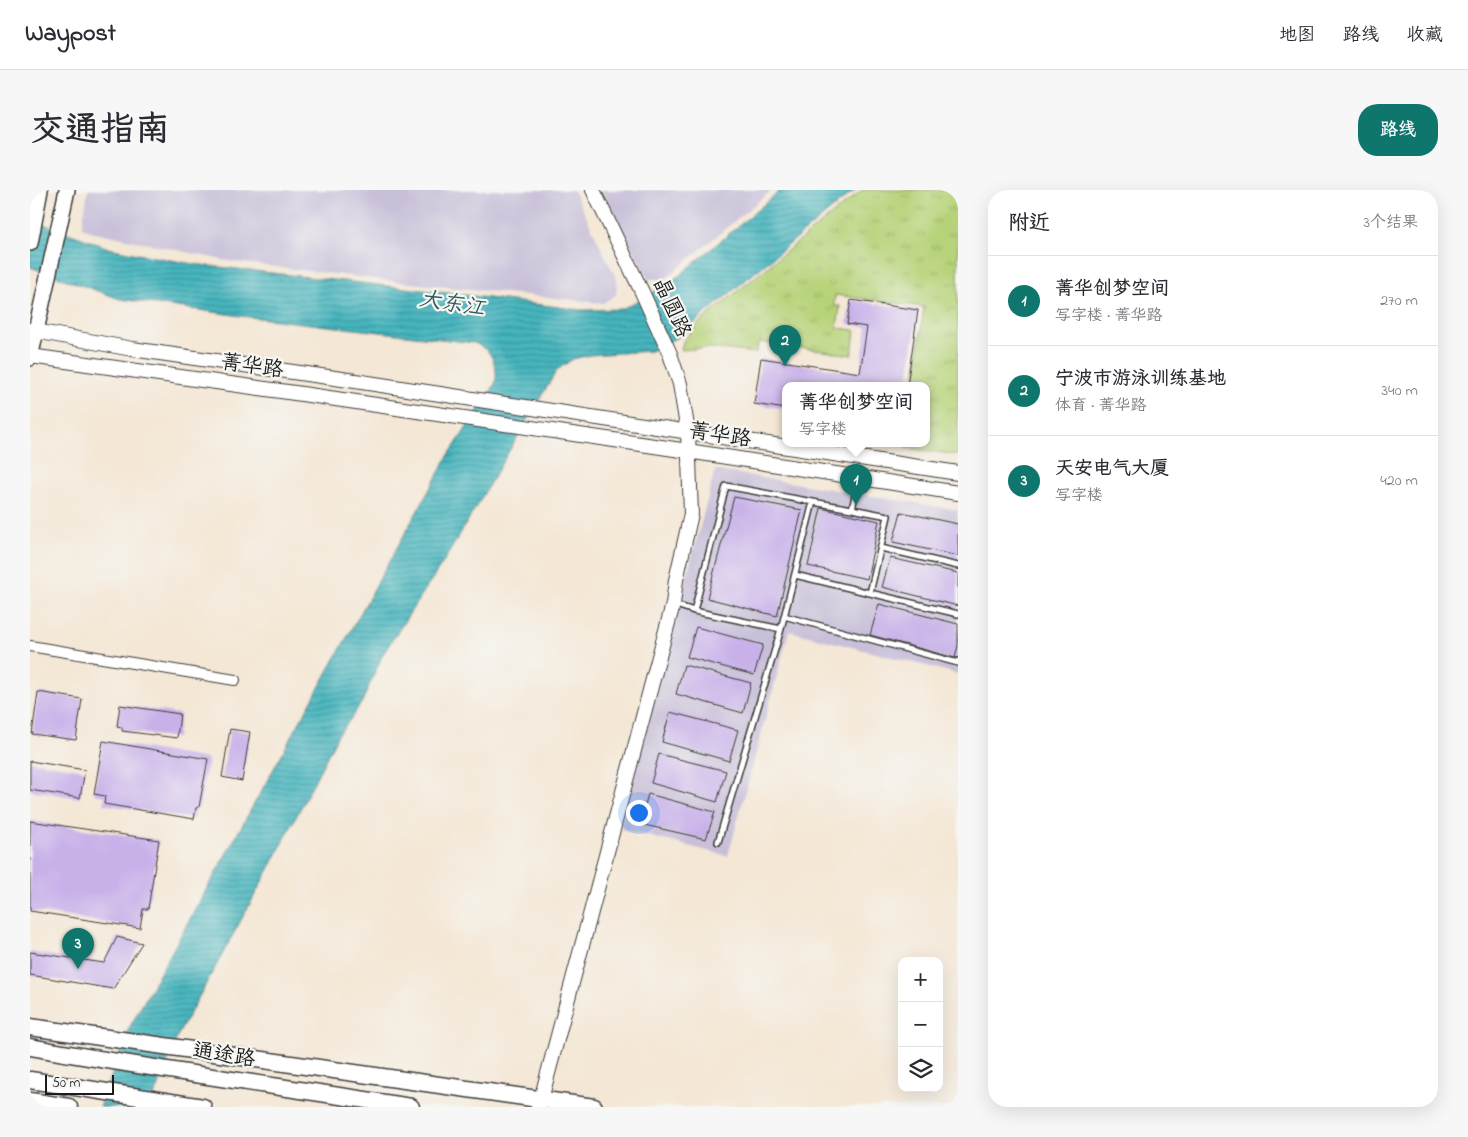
<!DOCTYPE html>
<html lang="zh">
<head>
<meta charset="utf-8">
<style>
  body { margin:0; font-family:"Indie Flower","LXGW WenKai TC",sans-serif; background:#f7f7f7; color:#2b2b33 }
  .controls { position:absolute; right:15px; bottom:15px; display:grid; overflow:hidden; border-radius:10px; box-shadow:0 5px 20px #0002 }
  .controls button { width:45px; height:45px; display:grid; place-items:center; padding:0; border:0; border-bottom:1px solid #e1e1e2; background:#fff; color:#2b2b33; font:25px sans-serif }
  .scale { position:absolute; left:15px; bottom:12px; width:69px; box-sizing:border-box; padding-left:5px; border:2px solid #1c1c1c; border-top:0; font-size:14px; line-height:18px; white-space:nowrap; color:#1c1c1c; -webkit-text-stroke:4px #f6f6f2; paint-order:stroke }
  .you { position:absolute; left:608px; top:622px; width:18px; height:18px; margin:-12px; border:4px solid #fff; border-radius:50%; background:#1a73e8; box-shadow:0 0 0 8px #1a73e833 }
  .badge { display:grid; place-items:center; width:32px; height:32px; border-radius:50%; background:#0f766e; color:#fff; font-size:16px; font-weight:700 }
  .pin { position:absolute; translate:-50% -41px; filter:drop-shadow(0 1px 2px #0008) }
  .pin::after { content:''; position:absolute; top:26px; width:18px; height:15px; background:inherit; clip-path:polygon(0 0,100% 0,50% 100%) }
  .popup { position:absolute; left:752px; top:192px; width:148px; height:65px; box-sizing:border-box; display:grid; place-content:center; border-radius:10px; background:#fff; filter:drop-shadow(0 1px 4px #0005); font-size:16px; white-space:nowrap; color:#7c7c81 }
  .popup b { font-size:19px; color:#2b2b33 }
  .popup::after { content:''; position:absolute; left:50%; top:100%; margin-left:-10px; border:10px solid transparent; border-top-color:#fff }
  .list { margin:0; padding:0; list-style:none }
  h2 { display:flex; justify-content:space-between; align-items:center; height:65px; margin:0; padding:0 20px; font-size:21px }
  h2 small { font-size:16px; font-weight:400; color:#7c7c81 }
  .list li { display:grid; grid-template-columns:32px 1fr auto; gap:15px; align-items:center; box-sizing:border-box; height:90px; padding:0 20px; border-top:1px solid #e1e1e2 }
  .list b { display:block; font-size:19px; white-space:nowrap }
  .list p { margin:0; font-size:16px; white-space:nowrap; color:#7c7c81 }
  .list em { font-size:16px; font-style:normal; color:#7c7c81 }
  .icon { flex:none; width:28px; height:28px; fill:none; stroke:currentColor; stroke-width:2; stroke-linecap:round; stroke-linejoin:round }
  .map { position:relative; flex:none; width:928px; height:917px; overflow:hidden; border-radius:20px }
  header { display:flex; align-items:center; gap:30px; box-sizing:border-box; height:70px; padding:0 25px; background:#fff; border-bottom:1px solid #e1e1e2 }
  header strong { font-size:24px }
  nav { display:flex; gap:28px; margin-inline-start:auto; font-size:18px }
  .intro { display:flex; align-items:center; justify-content:space-between; box-sizing:border-box; height:120px; padding:0 30px }
  h1 { margin:0; font-size:35px }
  .button { padding:12px 22px; border-radius:20px; background:#0f766e; color:#fff; font-size:18px; font-weight:700 }
  main { display:flex; gap:30px; padding:0 30px }
  aside { flex:1; background:#fff; border-radius:20px; box-shadow:0 5px 20px #0002 }
  .map>svg:first-child { display:block }
</style>
</head>
<body>
<header>
<strong>Waypost</strong>
<nav><a>地图</a><a>路线</a><a>收藏</a></nav>
</header>
<div class="intro"><h1>交通指南</h1><a class="button">路线</a></div>
<main>
<div class="map">
<svg width="928" height="917" viewBox="0 0 928 917">
  <defs>
    <pattern id="park-tufts" width="24" height="20" patternUnits="userSpaceOnUse" patternTransform="scale(1.25)"><rect width="24" height="20" fill="#b7d379"/><path d="M3 7l-1-3M5 7V3M7 7l1-3M15 17l-1-3M17 17v-4M19 17l1-3" fill="none" stroke="#9db568"/></pattern>
    <pattern id="water-rules" width="6" height="5" patternUnits="userSpaceOnUse" patternTransform="scale(1.25)"><rect width="6" height="5" fill="#46b5be"/><path d="M0 2.5h6" fill="none" stroke="#3a929a"/></pattern>
  </defs>
  <rect width="100%" height="100%" fill="#f6f6f2"/>
  <filter id="ink" filterUnits="userSpaceOnUse"><feTurbulence type="fractalNoise" baseFrequency=".02" numOctaves="2"/><feDisplacementMap in="SourceGraphic" scale="10" xChannelSelector="R" yChannelSelector="G"/><feConvolveMatrix kernelMatrix="1 2 1 2 8 2 1 2 1" color-interpolation-filters="sRGB"/></filter>
  <filter id="wash" filterUnits="userSpaceOnUse"><feTurbulence type="fractalNoise" baseFrequency=".0096" numOctaves="4" result="noise"/><feDisplacementMap in="SourceGraphic" scale="20" xChannelSelector="R" yChannelSelector="G"/><feGaussianBlur stdDeviation="1.12" result="paint"/><feColorMatrix in="noise" values="0 0 0 0 0 0 0 0 0 0 0 0 0 0 0 0 0 1.4 0 .05"/><feComposite in="paint" operator="in"/></filter>
  <g filter="url(#wash)">
    <rect width="100%" height="100%" fill="#f4e7d5"/>
    <path fill="#c8bfd8" d="M58 0H543L587 90 586 105 573 113 361 91 197 71 60 41 52 37Z
      M572 0H742L635 89H618Z
      M685 280 928 320V484L759 441 698 666 590 639Z"/>
    <path fill="url(#park-tufts)" stroke="#6a784a" d="M832 0H928V265L876 258V254H896V196H884L894 117 805 105 804 116H810L807 138 825 140 822 165 729 152 726 163 679 158 651 160 653 151 671 131Z"/>
    <path fill="url(#water-rules)" stroke="#31686d" d="M751 0H825L671 127 652 145 621 161 560 165 543 169 527 180 414 371 353 464 332 512 320 530 309 543 243 672 148 845 120 917H70L99 838 108 822 418 266 464 196C469 185 465 167 455 159 452 157 448 155 445 153L211 126 90 109 0 77V29L79 58 113 65 163 74 428 104 551 120 592 119 631 98 650 85Z"/>
    <g id="blocks">
      <path fill="#c8b1e9" d="M821 110 888 120 877 196H756V219L724 214 731 168 830 183 837 137 817 134Z
        M704 307 772 320 747 426 677 408Z
        M791 318 849 331 837 389 778 376Z
        M871 322 928 334V366L863 352Z
        M860 368 928 383V416L852 397Z
        M849 414 928 434V455L925 468 840 445Z
        M666 437 733 455 724 485 657 467Z
        M654 475 721 493 713 523 646 504Z
        M8 502 52 509 46 550 2 544Z
        M90 515 150 524 147 548 92 541V537L87 536Z
        M640 522 708 540 699 571 632 552Z
        M200 539 220 542 212 591 192 587Z
        M73 551 178 569 169 617 166 618 164 629 74 614 75 606 64 604Z
        M629 564 696 581 687 612 621 593Z
        M0 571 55 580 50 608 0 600Z
        M618 604 685 622 676 649 610 634Z
        M0 631 129 650 118 719H113L110 738 0 721Z
        M87 747 112 753 83 799 0 785V762L74 773Z"/>
    </g>
  </g>
  <g filter="url(#ink)">
    <use href="#blocks" fill-opacity="0" stroke="#3c3a38" stroke-width="1"/>
    <g fill="none" stroke-linecap="round" stroke-linejoin="round">
      <defs>
        <path id="service" d="M851 358 928 376
          M765 385 840 403 858 326 822 319
          M840 403 928 424
          M643 414 664 421
          M754 426 928 473V471
          M751 439 664 421 696 296 783 312
          M688 652 751 439 783 312 822 319 829 288"/>
        <path id="minor" d="M0 456 205 490"/>
        <path id="tertiary" d="M0 140 102 159 312 189 928 283
          M0 166 272 204 658 261 928 303
          M509 917 643 414 646 390 661 324 658 242 650 194 640 164 612 102 563 0"/>
        <path id="secondary" d="M0 53 10 0
          M0 168 37 0"/>
        <path id="primary" d="M0 837 564 917
          M0 857C127 880 254 897 381 917
          M0 890 173 917
          M0 911 39 917"/>
      </defs>
      <use href="#service" stroke="#3c3a38" stroke-width="8"/>
      <use href="#minor" stroke="#3c3a38" stroke-width="12"/>
      <use href="#tertiary" stroke="#3c3a38" stroke-width="16"/>
      <use href="#secondary" stroke="#3c3a38" stroke-width="18"/>
      <use href="#primary" stroke="#3c3a38" stroke-width="19"/>
      <use href="#service" stroke="#fff" stroke-width="5"/>
      <use href="#minor" stroke="#fff" stroke-width="10"/>
      <use href="#tertiary" stroke="#fff" stroke-width="14"/>
      <use href="#secondary" stroke="#fff" stroke-width="15"/>
      <use href="#primary" stroke="#fff" stroke-width="16"/>
    </g>
  </g>
  <g text-anchor="middle" dominant-baseline="central" stroke-width="4.5" stroke-linejoin="round" paint-order="stroke">
    <g font-size="21" fill="#1c1c1c" stroke="#f6f6f2">
      <text transform="translate(641 118) rotate(66)">晶圆路</text>
      <text transform="translate(222 177) rotate(8)">菁华路</text>
      <text transform="translate(690 246) rotate(9)">菁华路</text>
      <text transform="translate(194 866) rotate(9)">通途路</text>
    </g>
    <g font-size="22" font-style="italic" fill="#2d595d" stroke="#f6f6f2">
      <text transform="translate(422 115) rotate(9)">大东江</text>
    </g>
  </g>
</svg>
<div class="controls">
<button>+</button>
<button>−</button>
<button><svg class="icon" aria-label="layers" viewBox="0 0 24 24"><path d="M12 4l9 5-9 5-9-5zM3 14l9 5 9-5"/></svg></button>
</div>
<div class="scale">50 m</div>
<div class="you"></div>
<div class="pin badge" style="left:826px;top:315px">1</div>
<div class="popup"><b>菁华创梦空间</b>写字楼</div>
<div class="pin badge" style="left:755px;top:176px">2</div>
<div class="pin badge" style="left:48px;top:779px">3</div>
</div>
<aside>
<h2>附近<small>3个结果</small></h2>
<ul class="list">
<li><span class="badge">1</span><div><b>菁华创梦空间</b><p>写字楼 · 菁华路</p></div><em>270 m</em></li>
<li><span class="badge">2</span><div><b>宁波市游泳训练基地</b><p>体育 · 菁华路</p></div><em>340 m</em></li>
<li><span class="badge">3</span><div><b>天安电气大厦</b><p>写字楼</p></div><em>420 m</em></li>
</ul>
</aside>
</main>
</body>
</html>
